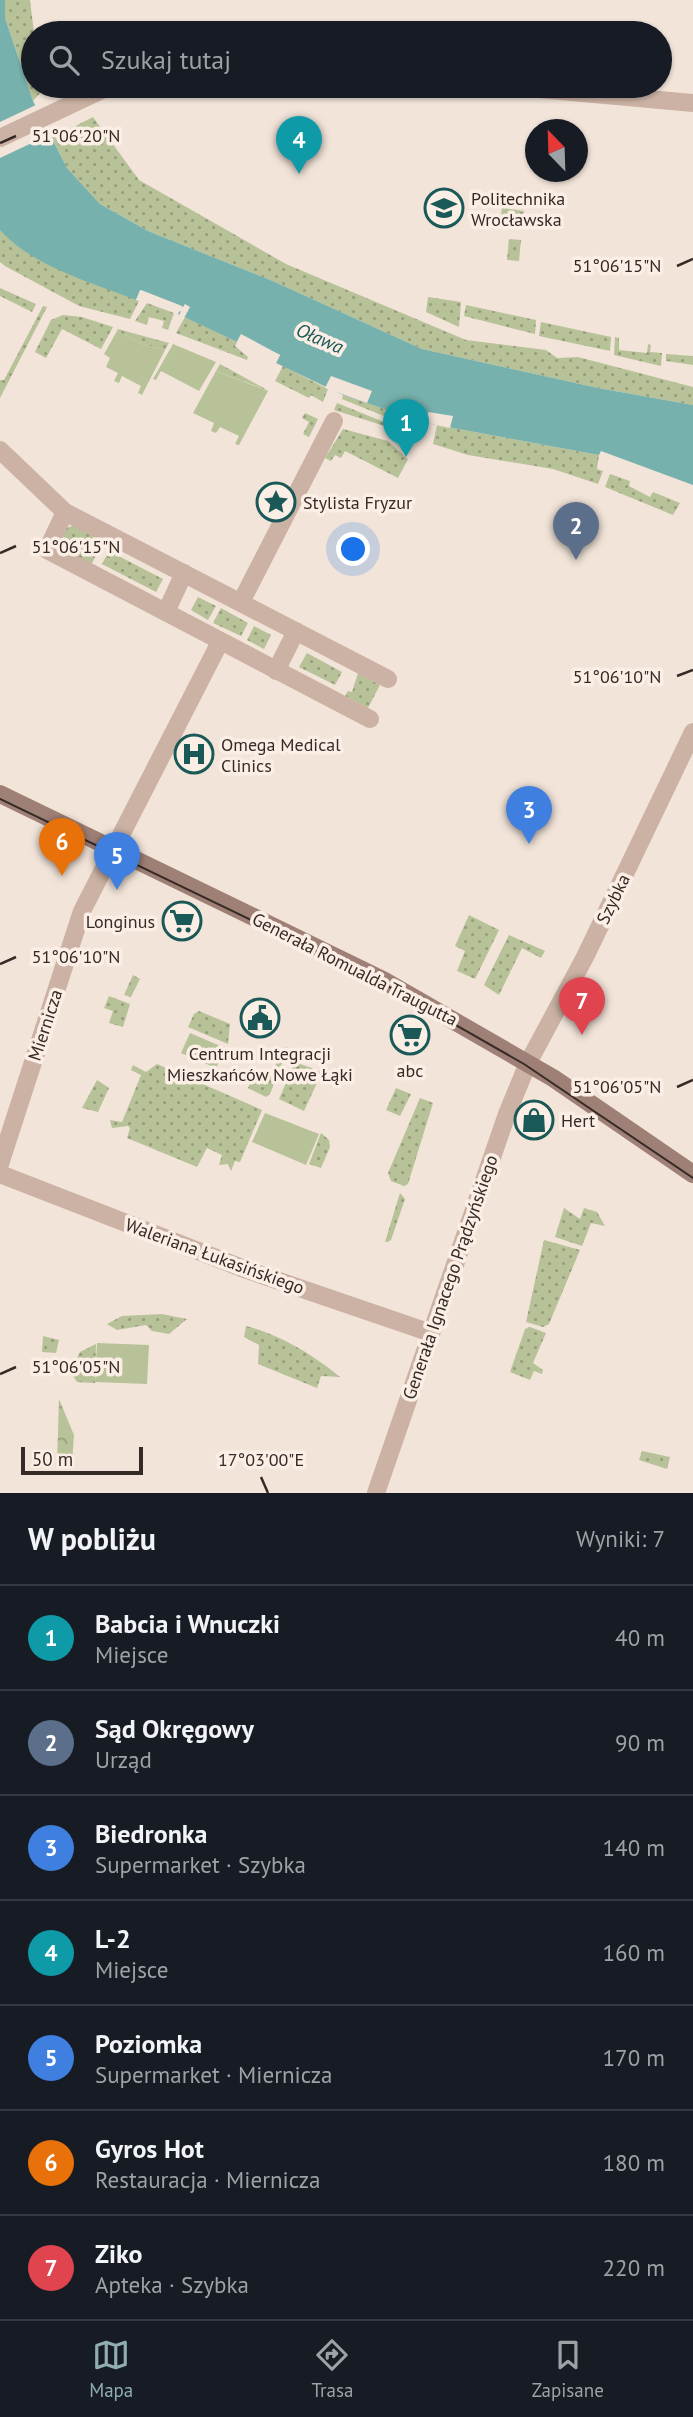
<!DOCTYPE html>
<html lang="pl">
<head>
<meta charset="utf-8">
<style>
  body { margin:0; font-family:"PT Sans",sans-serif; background:#242831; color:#f1f3f6 }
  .compass { position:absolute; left:525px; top:119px; width:63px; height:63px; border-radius:50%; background:#171b24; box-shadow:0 2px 5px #0004; rotate:337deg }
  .scale { position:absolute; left:21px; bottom:18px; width:122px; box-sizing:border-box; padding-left:7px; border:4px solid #362a26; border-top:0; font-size:19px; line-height:24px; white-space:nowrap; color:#362a26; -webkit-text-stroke:5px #faeee5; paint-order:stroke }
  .you { position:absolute; left:354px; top:550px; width:24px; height:24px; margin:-18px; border:5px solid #fff; border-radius:50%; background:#1a73e8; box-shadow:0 0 0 10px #1a73e833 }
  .badge { display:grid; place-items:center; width:46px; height:46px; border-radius:50%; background:#90aeae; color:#fff; font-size:23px; font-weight:700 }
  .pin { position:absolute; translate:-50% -58px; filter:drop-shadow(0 2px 4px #0008) }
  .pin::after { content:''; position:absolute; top:37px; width:24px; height:21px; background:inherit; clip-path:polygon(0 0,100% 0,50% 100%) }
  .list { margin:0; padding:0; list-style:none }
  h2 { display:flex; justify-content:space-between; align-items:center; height:91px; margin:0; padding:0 28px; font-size:30px }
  h2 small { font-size:23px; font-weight:400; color:#9ea1a6 }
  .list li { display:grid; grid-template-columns:46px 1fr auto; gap:21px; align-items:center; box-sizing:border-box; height:105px; padding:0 28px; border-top:2px solid #363941 }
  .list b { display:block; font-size:26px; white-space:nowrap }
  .list p { margin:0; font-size:23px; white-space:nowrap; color:#9ea1a6 }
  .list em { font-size:23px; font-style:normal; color:#9ea1a6 }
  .icon { flex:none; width:38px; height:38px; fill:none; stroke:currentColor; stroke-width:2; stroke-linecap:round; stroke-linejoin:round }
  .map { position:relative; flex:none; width:693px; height:1493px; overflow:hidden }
  .search { position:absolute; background:#171b24; box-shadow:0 2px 5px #0004; left:21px; right:21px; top:21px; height:77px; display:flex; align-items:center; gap:18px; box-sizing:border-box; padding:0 24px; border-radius:38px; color:#9ea1a6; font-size:26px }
  .sheet { height:826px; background:#171b24 }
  nav { display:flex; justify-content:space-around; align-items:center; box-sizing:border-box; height:98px; border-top:2px solid #363941; background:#171b24; font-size:19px; color:#9ea1a6 }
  nav a { display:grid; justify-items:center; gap:4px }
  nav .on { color:#90aeae }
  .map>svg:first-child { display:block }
</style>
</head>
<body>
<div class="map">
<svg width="693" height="1493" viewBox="0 0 693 1493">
  <defs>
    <pattern id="grass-dots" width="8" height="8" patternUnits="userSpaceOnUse" patternTransform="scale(1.75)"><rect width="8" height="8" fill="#b8c298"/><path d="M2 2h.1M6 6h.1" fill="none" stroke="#969e7c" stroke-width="1.8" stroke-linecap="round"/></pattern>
    <pattern id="forest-crowns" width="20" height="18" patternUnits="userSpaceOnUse" patternTransform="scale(1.75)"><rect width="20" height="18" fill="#b8c298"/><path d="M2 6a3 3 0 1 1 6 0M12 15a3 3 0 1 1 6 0" fill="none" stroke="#969e7c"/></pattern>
  </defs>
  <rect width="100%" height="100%" fill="#f2e4d9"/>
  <path fill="url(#grass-dots)" d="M5 0H30L34 33 33 86H46L33 101 5 18Z
    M93 117 139 180 286 264 466 340 546 350 557 358 578 357 693 387V405L598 388 422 349 275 282 148 231 100 204 67 168 52 138Z
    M502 208 524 211 522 227 500 225Z
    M0 230 46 262 139 301 130 319 79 306 5 266 0 262Z
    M509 239 521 240 519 261 507 260Z
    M0 288 36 304 32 312 0 296Z
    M428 297 461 302 459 327 426 312Z
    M147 303 174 313 168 330 162 328 164 321 149 317 147 325 135 321Z
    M466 305 536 320 535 334 464 316Z
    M43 306 47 307 0 398V380H4Z
    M63 315 82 317 113 327 101 349 62 329 46 358 35 352 51 320Z
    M185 317 237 342 235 346 248 357 247 360 176 333Z
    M541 322 611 337 610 351 539 336Z
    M118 329 169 343 165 350 142 344 117 331Z
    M615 337 619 338V350L647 353 648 344 651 345 650 352 662 353 661 366 614 355Z
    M666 354 693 356V365L666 361Z
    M220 364 269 391 216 371Z
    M283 366 328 389 323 402 311 395 309 398 275 381Z
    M343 395 416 419 413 428 342 399Z
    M337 403 416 435V436L334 410Z
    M305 413 318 419 309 437 303 434 309 422 302 418Z
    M437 425 599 455 597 469 603 471 598 484 553 469 468 455 433 444Z
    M343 429 388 441 408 459 398 478 345 451 341 458 335 455 331 461 325 458Z
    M610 474 630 481 629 486 650 497 653 492 680 503 673 515 605 487Z
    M75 525 103 542 91 565 60 550 63 529Z
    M109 551 163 579 156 592 102 564Z
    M198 597 216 606 208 620 191 610Z
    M221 608 248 623 241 636 213 623Z
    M254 626 271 635 264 649 247 640Z
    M307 653 342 672 335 685 299 667Z
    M358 673 380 685 368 708 345 696 348 691 352 692Z
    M469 915 499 930 475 979 457 971 465 951 455 946Z
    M509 935 545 951 541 958 522 948 499 995 484 985Z
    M133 975 140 979 131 997 124 995Z
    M109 996 130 1004 123 1027 109 1023 113 1011 104 1008Z
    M199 1011 230 1024 228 1044 188 1027 194 1014Z
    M284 1047 288 1048 270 1094 266 1097 248 1088 252 1077 258 1075 269 1079Z
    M295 1062 322 1072 304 1111 279 1099Z
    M157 1064 262 1110 240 1162 235 1161 231 1171 228 1164 219 1165 222 1155 207 1148 197 1167 127 1138 130 1128 128 1126 112 1128 110 1120 122 1122 141 1075 131 1070 133 1065 146 1072Z
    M97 1080 109 1088 98 1112 82 1108Z
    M396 1088 411 1094 400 1116 386 1110Z
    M420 1098 433 1103 408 1184 404 1186 391 1181 388 1173Z
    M321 1133 329 1140 330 1147 321 1168 309 1164Z
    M400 1193 405 1199 391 1240 387 1242H385Z
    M564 1208 580 1219 584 1208 597 1212 605 1226 591 1223 582 1246 555 1237Z
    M544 1240 580 1250 549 1324 543 1327 526 1322Z
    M162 1314 187 1319 169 1334 152 1331 146 1325 117 1330 107 1324 122 1316Z
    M246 1326C279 1334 314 1355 340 1377L321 1376 317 1388 258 1364 259 1345 244 1337Z
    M530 1327 546 1333 533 1363 543 1370 542 1374 534 1371 530 1380 510 1372 525 1329Z
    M43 1336 59 1340 56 1353 42 1352Z
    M96 1344 95 1383 77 1382 70 1371 80 1352Z
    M642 1451 670 1457 667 1469 639 1460Z"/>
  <path fill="url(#forest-crowns)" d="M59 1399 74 1435 72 1463H57Z"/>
  <path fill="#b8c298" d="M117 331 142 344 165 350 142 395 138 393 141 386 122 376 119 383 114 381 118 373 106 367 110 358 104 354Z
    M173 344 216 362 199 391 161 371 156 380 153 379Z
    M216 371 268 391 239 445 235 444 239 436 220 427 216 433 211 431 214 423 193 413Z
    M190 1033 225 1048 216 1068 181 1053Z
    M265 1113 319 1134 306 1165 252 1142Z
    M97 1343 149 1345 147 1384 95 1382Z"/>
  <path fill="#77b1ad" d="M0 0H5V18L33 101 67 168 100 204 148 231 275 282 422 349 598 388 693 405V485L601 451 599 455 426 423 343 395 276 363 280 355 240 336 237 342 178 314 182 306 141 290 136 300C91 282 33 267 0 230Z"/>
  <path fill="#f2e4d9" d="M38 104 53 133 0 158V122Z
    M140 290 183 307 185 304 190 307 183 320 178 318 181 311 175 313 177 308 142 294 140 301 136 300Z
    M241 334 280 355 276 363 273 361 275 356 242 338 240 344 237 342Z
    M331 376 372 391 367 403 325 388Z
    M428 412 453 416 450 428 426 423Z"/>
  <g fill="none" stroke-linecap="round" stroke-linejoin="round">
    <path stroke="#cbb2a4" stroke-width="18" d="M0 450 65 512 388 679
      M65 512 47 550 370 719
      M241 602 334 421
      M166 612 184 573
      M276 671 296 631
      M0 1164 82 911 220 642
      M0 1174 247 1270 431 1333
      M376 1493 507 1114 528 1063 585 957 693 732"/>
    <path stroke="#cbb2a4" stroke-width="18" d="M506 86 693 103
      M0 138 110 86"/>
    <path stroke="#9f8076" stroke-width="18" d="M0 794 383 980 553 1078 693 1174"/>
    <path stroke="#362a26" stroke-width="2" d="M0 799 384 984 524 1064 693 1178"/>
  </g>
  <path fill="none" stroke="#362a26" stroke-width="2.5" d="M0 143 16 136M677 266 693 259M0 553 16 546M677 676 693 670M0 964 16 957M677 1087 693 1080M0 1374 16 1367M261 1477 268 1493"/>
  <defs>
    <symbol id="university-ring" viewBox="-11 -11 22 22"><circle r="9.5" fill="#faeee5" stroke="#1a5957" stroke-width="1.5"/><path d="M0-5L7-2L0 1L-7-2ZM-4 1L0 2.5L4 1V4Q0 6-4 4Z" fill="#1a5957"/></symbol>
    <symbol id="sight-ring" viewBox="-11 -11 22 22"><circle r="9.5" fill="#faeee5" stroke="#1a5957" stroke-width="1.5"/><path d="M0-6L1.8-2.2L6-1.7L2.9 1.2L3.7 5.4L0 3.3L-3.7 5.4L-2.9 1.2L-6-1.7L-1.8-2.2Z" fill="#1a5957"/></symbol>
    <symbol id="hospital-ring" viewBox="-11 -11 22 22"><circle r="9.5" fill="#faeee5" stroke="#1a5957" stroke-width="1.5"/><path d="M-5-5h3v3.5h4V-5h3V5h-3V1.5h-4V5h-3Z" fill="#1a5957"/></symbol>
    <symbol id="supermarket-ring" viewBox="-11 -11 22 22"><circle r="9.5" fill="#faeee5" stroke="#1a5957" stroke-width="1.5"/><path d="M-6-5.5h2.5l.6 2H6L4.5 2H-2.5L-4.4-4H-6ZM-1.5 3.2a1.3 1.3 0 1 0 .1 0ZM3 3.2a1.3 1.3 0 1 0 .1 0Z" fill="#1a5957"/></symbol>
    <symbol id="civic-ring" viewBox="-11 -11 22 22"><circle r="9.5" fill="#faeee5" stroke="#1a5957" stroke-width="1.5"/><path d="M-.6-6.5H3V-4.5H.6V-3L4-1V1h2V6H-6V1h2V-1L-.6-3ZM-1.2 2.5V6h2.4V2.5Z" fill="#1a5957"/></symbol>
    <symbol id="shop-ring" viewBox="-11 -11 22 22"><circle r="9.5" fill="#faeee5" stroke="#1a5957" stroke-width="1.5"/><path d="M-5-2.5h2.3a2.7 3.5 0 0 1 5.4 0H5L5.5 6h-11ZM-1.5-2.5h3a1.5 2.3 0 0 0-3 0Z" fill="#1a5957"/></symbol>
  </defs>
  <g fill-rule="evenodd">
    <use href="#university-ring" x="422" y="186" width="44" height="44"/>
    <use href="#sight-ring" x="254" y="480" width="44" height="44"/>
    <use href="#hospital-ring" x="172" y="732" width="44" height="44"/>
    <use href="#supermarket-ring" x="160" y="899" width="44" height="44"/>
    <use href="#civic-ring" x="238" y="996" width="44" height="44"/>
    <use href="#supermarket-ring" x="388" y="1013" width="44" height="44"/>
    <use href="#shop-ring" x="512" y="1098" width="44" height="44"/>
  </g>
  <g text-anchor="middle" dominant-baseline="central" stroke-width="7" stroke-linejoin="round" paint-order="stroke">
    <g font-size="18" fill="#362a26" stroke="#faeee5" text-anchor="start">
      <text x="471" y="198">Politechnika<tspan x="471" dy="21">Wrocławska</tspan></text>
      <text x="303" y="502">Stylista Fryzur</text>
      <text x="221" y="744">Omega Medical<tspan x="221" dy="21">Clinics</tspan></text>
      <text x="155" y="921" text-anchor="end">Longinus</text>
      <text x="260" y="1053" text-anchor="middle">Centrum Integracji<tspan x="260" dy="21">Mieszkańców Nowe Łąki</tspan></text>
      <text x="410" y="1070" text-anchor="middle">abc</text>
      <text x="561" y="1120">Hert</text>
    </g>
    <g font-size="18" fill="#362a26" stroke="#faeee5">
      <text transform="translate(613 899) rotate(-64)">Szybka</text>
      <text transform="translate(355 969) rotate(27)">Generała Romualda Traugutta</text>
      <text transform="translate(45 1025) rotate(-72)">Miernicza</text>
      <text transform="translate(215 1256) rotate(20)">Waleriana Łukasińskiego</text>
      <text transform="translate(450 1277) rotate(-71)">Generała Ignacego Prądzyńskiego</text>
    </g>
    <g font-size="19" font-style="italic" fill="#1a5957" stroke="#faeee5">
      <text transform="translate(320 338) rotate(23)">Oława</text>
    </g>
  </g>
  <g font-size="18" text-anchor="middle" fill="#362a26" stroke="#faeee5" stroke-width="7" stroke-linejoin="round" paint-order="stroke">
    <text x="76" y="142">51°06'20"N</text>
    <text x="617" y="272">51°06'15"N</text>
    <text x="76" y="553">51°06'15"N</text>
    <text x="617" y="683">51°06'10"N</text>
    <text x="76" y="963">51°06'10"N</text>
    <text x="617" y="1093">51°06'05"N</text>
    <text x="76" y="1373">51°06'05"N</text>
    <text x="261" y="1466">17°03'00"E</text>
  </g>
</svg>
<svg class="compass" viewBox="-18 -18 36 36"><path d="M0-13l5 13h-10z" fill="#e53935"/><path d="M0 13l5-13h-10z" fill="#9ea1a6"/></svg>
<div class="scale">50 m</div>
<div class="you"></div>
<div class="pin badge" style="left:406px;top:457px;background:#0f9aa8">1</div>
<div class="pin badge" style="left:576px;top:560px;background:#5c6f8a">2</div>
<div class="pin badge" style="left:529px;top:844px;background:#3f7fe0">3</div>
<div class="pin badge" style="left:299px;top:174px;background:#0f9aa8">4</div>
<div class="pin badge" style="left:117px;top:890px;background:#3f7fe0">5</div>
<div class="pin badge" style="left:62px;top:876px;background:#e8710a">6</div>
<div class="pin badge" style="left:582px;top:1035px;background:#e0444e">7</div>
<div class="search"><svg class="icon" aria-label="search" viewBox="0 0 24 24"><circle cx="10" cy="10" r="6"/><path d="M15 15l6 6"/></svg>Szukaj tutaj</div>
</div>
<section class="sheet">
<h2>W pobliżu<small>Wyniki: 7</small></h2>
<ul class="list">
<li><span class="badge" style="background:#0f9aa8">1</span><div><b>Babcia i Wnuczki</b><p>Miejsce</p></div><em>40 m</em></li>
<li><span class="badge" style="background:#5c6f8a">2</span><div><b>Sąd Okręgowy</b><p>Urząd</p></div><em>90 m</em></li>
<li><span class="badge" style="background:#3f7fe0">3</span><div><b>Biedronka</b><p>Supermarket · Szybka</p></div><em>140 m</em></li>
<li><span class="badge" style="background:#0f9aa8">4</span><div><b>L-2</b><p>Miejsce</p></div><em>160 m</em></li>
<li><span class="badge" style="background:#3f7fe0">5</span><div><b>Poziomka</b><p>Supermarket · Miernicza</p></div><em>170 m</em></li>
<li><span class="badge" style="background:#e8710a">6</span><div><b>Gyros Hot</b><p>Restauracja · Miernicza</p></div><em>180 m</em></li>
<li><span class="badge" style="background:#e0444e">7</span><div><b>Ziko</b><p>Apteka · Szybka</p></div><em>220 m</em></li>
</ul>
</section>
<nav>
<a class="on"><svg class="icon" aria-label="map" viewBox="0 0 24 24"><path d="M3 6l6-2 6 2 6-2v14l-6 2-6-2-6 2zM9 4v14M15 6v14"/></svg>Mapa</a>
<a><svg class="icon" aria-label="directions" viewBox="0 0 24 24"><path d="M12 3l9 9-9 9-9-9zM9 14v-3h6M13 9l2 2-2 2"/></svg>Trasa</a>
<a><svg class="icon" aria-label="saved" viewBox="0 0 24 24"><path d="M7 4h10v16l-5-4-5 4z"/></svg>Zapisane</a>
</nav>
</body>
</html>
